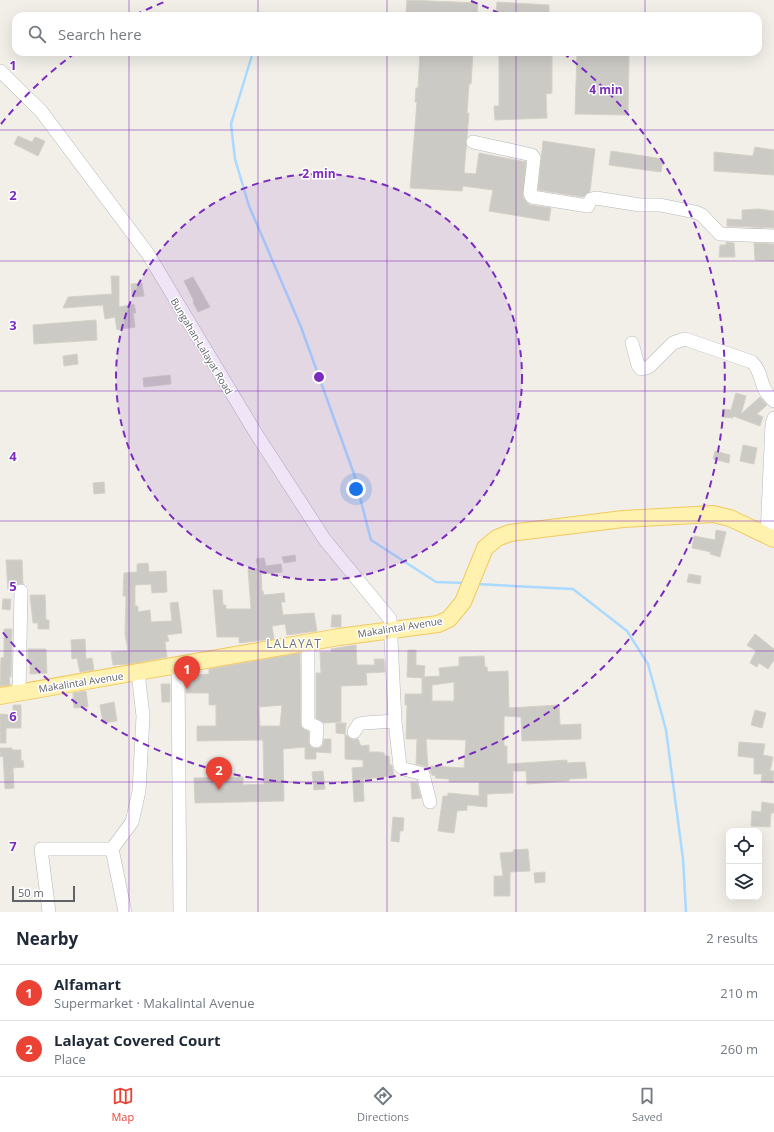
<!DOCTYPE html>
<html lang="en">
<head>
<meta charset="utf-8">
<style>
  body { margin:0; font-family:"Open Sans",sans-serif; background:#f2f2f3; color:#1f2937 }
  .controls { position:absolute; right:12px; bottom:12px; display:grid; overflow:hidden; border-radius:8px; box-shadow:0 4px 16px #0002 }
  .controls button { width:36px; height:36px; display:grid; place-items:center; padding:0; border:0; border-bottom:1px solid #e0e1e3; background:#fff; color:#1f2937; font:20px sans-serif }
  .scale { position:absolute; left:12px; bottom:10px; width:63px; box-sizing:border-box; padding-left:4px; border:2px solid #5f6368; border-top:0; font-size:11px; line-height:14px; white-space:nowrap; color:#5f6368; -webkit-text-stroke:3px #fff; paint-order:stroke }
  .you { position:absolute; left:356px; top:489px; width:14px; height:14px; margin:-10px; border:3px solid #fff; border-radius:50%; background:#1a73e8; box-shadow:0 0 0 6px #1a73e833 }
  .badge { display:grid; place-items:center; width:26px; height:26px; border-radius:50%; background:#ea4335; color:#fff; font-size:13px; font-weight:700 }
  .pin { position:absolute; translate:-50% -33px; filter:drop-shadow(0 1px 2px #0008) }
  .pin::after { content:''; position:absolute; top:21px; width:14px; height:12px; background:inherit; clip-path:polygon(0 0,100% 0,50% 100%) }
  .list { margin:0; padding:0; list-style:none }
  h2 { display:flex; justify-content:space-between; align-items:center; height:52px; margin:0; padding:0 16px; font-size:17px }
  h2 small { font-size:13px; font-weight:400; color:#747a83 }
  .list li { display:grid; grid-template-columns:26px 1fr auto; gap:12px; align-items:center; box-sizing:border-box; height:56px; padding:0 16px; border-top:1px solid #e0e1e3 }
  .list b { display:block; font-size:15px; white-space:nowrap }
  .list p { margin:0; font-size:13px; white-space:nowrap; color:#747a83 }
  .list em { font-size:13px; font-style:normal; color:#747a83 }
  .icon { flex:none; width:22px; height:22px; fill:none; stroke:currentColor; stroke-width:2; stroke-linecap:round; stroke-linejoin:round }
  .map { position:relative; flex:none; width:774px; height:912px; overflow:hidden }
  .search { position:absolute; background:#fff; box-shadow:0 4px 16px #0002; left:12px; right:12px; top:12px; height:44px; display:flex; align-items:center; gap:10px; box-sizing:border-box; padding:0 14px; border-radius:12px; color:#747a83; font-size:15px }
  .sheet { height:164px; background:#fff }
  nav { display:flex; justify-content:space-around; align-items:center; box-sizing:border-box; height:56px; border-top:1px solid #e0e1e3; background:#fff; font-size:11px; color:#747a83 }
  nav a { display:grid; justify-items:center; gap:2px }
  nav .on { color:#ea4335 }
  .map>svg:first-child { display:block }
</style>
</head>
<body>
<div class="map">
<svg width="774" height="912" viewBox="0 0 774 912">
  <rect width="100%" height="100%" fill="#f1efe8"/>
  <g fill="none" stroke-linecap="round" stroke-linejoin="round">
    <path stroke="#aadaff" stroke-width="2.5" d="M253 52 231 124 235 159 249 206 301 327 354 474 371 540 436 582 465 583
      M476 584 573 589 627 631 648 664 666 730 683 859 686 912"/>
  </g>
  <path fill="#cccac5" stroke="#d6d1c6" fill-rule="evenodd" d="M407 0 478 3 477 16 406 13Z
    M497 2 549 5V16H496Z
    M420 52H473L471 84H469L467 113H469L464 173 476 174 479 153 526 162 523 197 527 203 530 205 551 208 549 221 489 211 493 190 463 186 462 191 410 188 417 102H415L416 88H418Z
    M577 53 629 55 628 115 575 114Z
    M552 55V93L546 94 547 118 495 120 494 106H499V56Z
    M18 136 32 142 35 137 45 141 38 156 14 144Z
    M543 141 595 149 590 191 583 197 538 190Z
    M755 147 774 150V175L714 171V152L753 156Z
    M611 151 663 159 661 172 609 165Z
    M759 209 774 211V228L727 226V219L742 220V210Z
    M726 242 734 243 735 257H719L720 245H726Z
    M754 243 774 244V261L755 260Z
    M111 276H119V307L134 304 136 313H133L135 327 117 330 115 317 105 319 103 305 63 308 68 297 112 294Z
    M193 277 210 307 198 312 193 302 194 301 184 281Z
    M142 283 144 296 132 297 131 284Z
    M96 320 97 340 34 344 33 325Z
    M77 354 78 364 64 366 63 356Z
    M170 375 171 384 144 387 143 378Z
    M736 393 746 396 741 414 760 397 767 405 757 414 763 417 760 426 733 416V418L722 417 723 409 731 410Z
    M743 445 757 448 754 464 740 461Z
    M715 451 730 455 729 463 713 459Z
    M104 482 105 493 94 494 93 483Z
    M716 530 726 532 720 557 710 554 711 552 692 548 694 536 715 540Z
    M295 555 296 561 284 563 282 557Z
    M264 558 266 566 281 564 282 572 261 574 262 591H263L264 595 284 593 285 602H281L283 615 314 613 317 631 287 635 285 624 272 626 274 639 239 643V637H217L213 590H222L223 605H226V609H251L248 569H258L256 559Z
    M6 560H22L23 584H17L13 590H8Z
    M148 563 149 572 166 571 167 592 152 593 151 584 135 585V606H138V612L150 610 151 622 172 621 170 603 178 602 182 633 167 635 169 641 165 642 167 657 129 664 113 665 111 652 128 651 125 634 126 596H123L124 573 137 572V564Z
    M689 574 701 576 700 584 687 582Z
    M30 595H45L46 620H49V629H38V623H33Z
    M3 599H11L10 610 2 609Z
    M332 615H341V627H331Z
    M4 629H12L11 677H9L10 685 0 686 1 658 4 657Z
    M755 634 774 649V660L768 669 759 663 757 667 750 663 756 651 747 645Z
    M85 639 86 659 92 658 94 670 80 672 77 658 72 659 71 640Z
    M356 645 357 665H375L374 659H384L385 672 366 673 367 685 341 686V722L324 723 316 718V673H321L320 652H331V649Z
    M28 649H46L47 673 30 674V662H28Z
    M408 650H416V665L425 666 424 677 440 676 439 668 459 666V657L484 656 485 667H487L488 672 508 671 509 708 559 705 560 725 581 724V739L522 741 521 717 504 716V746H507V764L567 760V763L585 762 587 778 569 779V781L527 784 526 771H513V793L487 794V807L467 805V810L457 811 454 833 438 831 443 796H448V793L479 796V782H449V779L435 778 436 776 432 775 430 771 431 766 464 768 466 740 426 739 428 767 416 764 417 739H406L407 705H405V694H422V678L407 677ZM454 682V701H432V685Z
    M300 653 301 727 309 732V744L312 748H319L323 745 324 739H331V753L316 752V759H305V747L283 749 284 801 195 803 194 778 243 777V785L264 784 263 740 197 741V726H216V705H209V693H186V683H188L187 673 196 672V675L209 674V669ZM282 705 280 726H260L259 707Z
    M161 684H170V702H162Z
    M86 691 88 707 74 708 73 693Z
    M114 702 117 721 103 723 100 705Z
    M13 705H21V728H6V743H0V714L13 715Z
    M755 710 766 713 762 728 751 725Z
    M336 723H346L345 734 336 733Z
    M345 734 353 740 358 739 361 746 369 745V752H380L384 753 385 756H389L390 765H392L394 776 363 779 364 801 354 802 352 768 363 767V760L345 759Z
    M739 742 765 744 763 755 773 757 770 771H774L773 783 761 782 762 774H754V758L738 756Z
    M0 748H12V750H21V761L23 760 24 767 13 768 14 788 5 789 3 756 0 757Z
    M323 771 325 789 314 790 312 772Z
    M411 783H417L421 798 412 799Z
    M762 802 774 804V813H771L770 827 751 826 752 811 761 812Z
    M393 817 404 818 403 831H400L399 842 391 841Z
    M528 849 530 871 510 872V896H494V876H503L500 853 514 852 513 850Z
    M545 872V882L535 883 534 873Z"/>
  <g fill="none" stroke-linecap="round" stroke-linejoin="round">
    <defs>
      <path id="minor" d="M0 71 41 111 148 254 255 432 325 540 390 619 395 721 400 766 404 769 423 774 430 802
        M473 142 532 155 534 158 530 193 532 197 588 206 591 199 596 198 640 205H660L695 212 702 215 720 234 774 236
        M632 343 638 365 641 369 646 368 650 366 673 343 685 339 752 362C760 370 760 378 764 388 766 393 770 397 774 401
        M767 536 772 424 774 418
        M308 642V723L317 727 316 741
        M178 664 180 912
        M19 692 21 591
        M354 732 359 724 364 723 395 721
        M49 912 41 849H112
        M125 912 112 849 132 822 139 791 143 716 138 673"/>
      <path id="major" d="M0 696 339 637 438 624 449 619 463 602 485 548 497 538 510 533 623 519 713 514 730 518 774 539"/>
    </defs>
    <use href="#minor" stroke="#b5b8bc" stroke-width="14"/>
    <use href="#major" stroke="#f2c960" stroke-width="18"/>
    <use href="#minor" stroke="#fff" stroke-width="13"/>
    <use href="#major" stroke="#fff2af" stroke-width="16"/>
  </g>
  <path fill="none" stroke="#7b2cbf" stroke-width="1" stroke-opacity="0.55" d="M129 0V16M258 0V16M387 0V16M516 0V16M645 0V16M129 52V912M258 52V912M387 52V912M516 52V912M645 52V912M0 130H774M0 261H774M0 391H774M0 521H774M0 651H774M0 782H774"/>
  <circle cx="319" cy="377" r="203" fill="#7b2cbf" fill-opacity=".12"/>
  <g fill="none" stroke="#7b2cbf" stroke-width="2" stroke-dasharray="7 5">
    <circle cx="319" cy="377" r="203"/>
    <path d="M1 124A406 406 0 0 1 75 53M135 15A406 406 0 0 1 167 1M471 1A406 406 0 0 1 503 15M563 53A406 406 0 1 1 1 630"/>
  </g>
  <g text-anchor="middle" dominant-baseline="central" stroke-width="3" stroke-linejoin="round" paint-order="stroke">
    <g font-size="10" fill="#5f6368" stroke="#fff">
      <text transform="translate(202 346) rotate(59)">Bungahan-Lalayat Road</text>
      <text transform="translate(400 627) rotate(-9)">Makalintal Avenue</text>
      <text transform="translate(81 682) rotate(-9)">Makalintal Avenue</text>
    </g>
    <g font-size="12" letter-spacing="1" fill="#70757a" stroke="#fff">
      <text x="294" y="643">LALAYAT</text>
    </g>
  </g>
  <g font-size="13" text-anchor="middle" font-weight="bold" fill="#7b2cbf" stroke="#fff" stroke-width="3" stroke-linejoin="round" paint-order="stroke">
    <text x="13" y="70">1</text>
    <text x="13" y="200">2</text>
    <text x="13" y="330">3</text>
    <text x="13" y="461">4</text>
    <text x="13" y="591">5</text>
    <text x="13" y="721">6</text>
    <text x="13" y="851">7</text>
  </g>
  <circle cx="319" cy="377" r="6" fill="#7b2cbf" stroke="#fff" stroke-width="2"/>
  <g font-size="12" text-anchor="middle" font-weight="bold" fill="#7b2cbf" stroke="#fff" stroke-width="3" stroke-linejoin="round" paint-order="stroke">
    <text x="606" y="94">4 min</text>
    <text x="319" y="178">2 min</text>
  </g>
</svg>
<div class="controls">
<button><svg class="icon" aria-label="locate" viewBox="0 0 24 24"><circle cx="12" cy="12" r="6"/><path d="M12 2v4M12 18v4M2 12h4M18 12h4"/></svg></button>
<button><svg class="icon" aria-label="layers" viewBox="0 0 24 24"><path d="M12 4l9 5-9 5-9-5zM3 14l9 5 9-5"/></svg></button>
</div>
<div class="scale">50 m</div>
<div class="you"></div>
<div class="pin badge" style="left:187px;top:689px">1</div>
<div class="pin badge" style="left:219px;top:790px">2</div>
<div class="search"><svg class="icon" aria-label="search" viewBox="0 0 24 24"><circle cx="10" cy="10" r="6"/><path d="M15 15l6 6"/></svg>Search here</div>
</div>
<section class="sheet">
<h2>Nearby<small>2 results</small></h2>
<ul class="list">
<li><span class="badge">1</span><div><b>Alfamart</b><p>Supermarket · Makalintal Avenue</p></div><em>210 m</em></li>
<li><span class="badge">2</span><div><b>Lalayat Covered Court</b><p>Place</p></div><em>260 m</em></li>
</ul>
</section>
<nav>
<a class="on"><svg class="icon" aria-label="map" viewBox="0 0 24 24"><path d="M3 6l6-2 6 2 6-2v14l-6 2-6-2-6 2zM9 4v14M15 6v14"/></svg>Map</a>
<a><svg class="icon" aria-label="directions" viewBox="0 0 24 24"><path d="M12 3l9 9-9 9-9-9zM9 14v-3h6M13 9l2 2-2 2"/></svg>Directions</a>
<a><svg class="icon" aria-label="saved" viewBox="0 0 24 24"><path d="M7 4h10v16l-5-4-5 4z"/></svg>Saved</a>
</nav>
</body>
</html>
